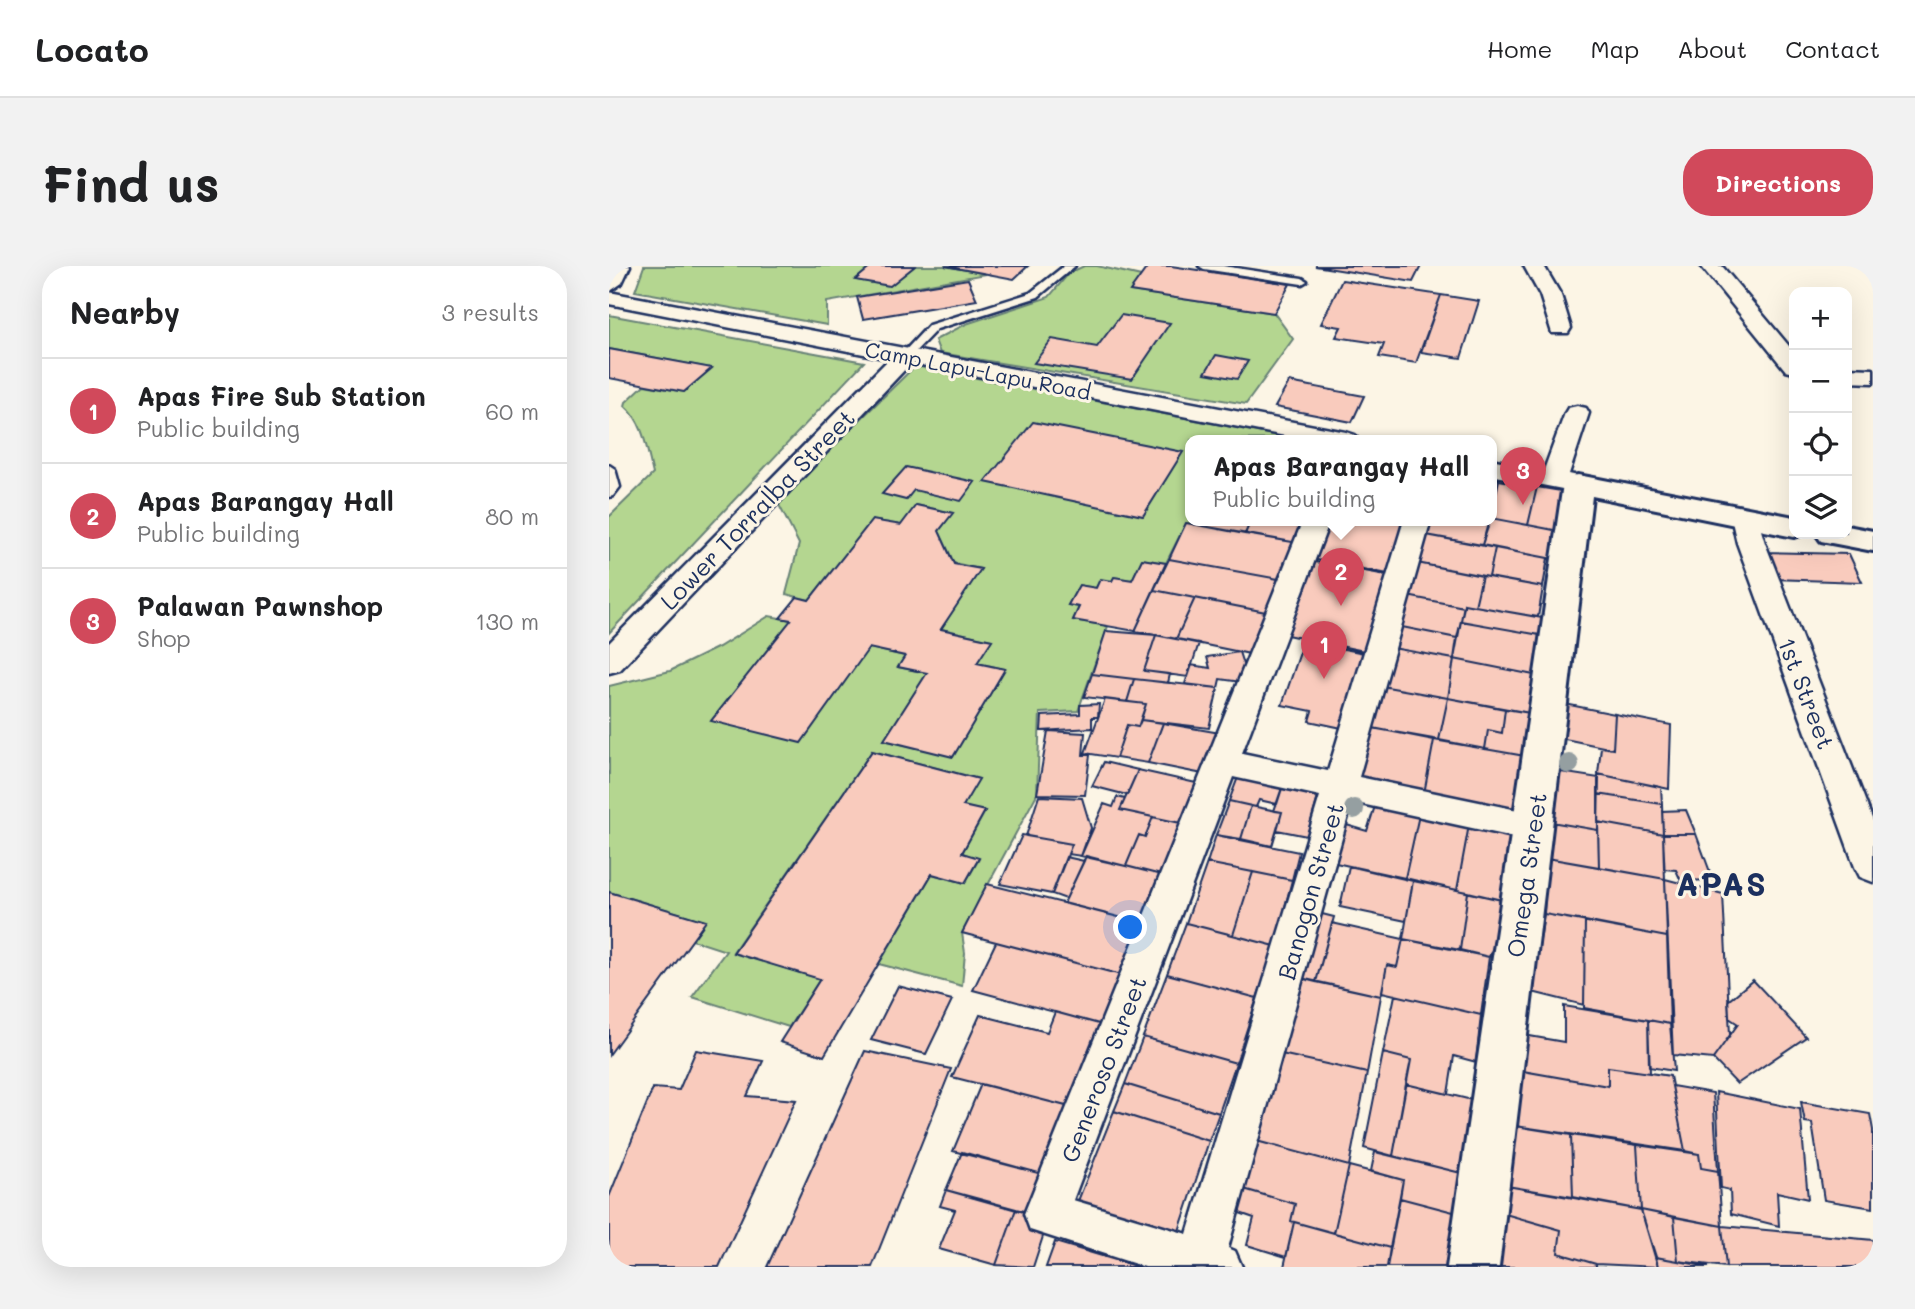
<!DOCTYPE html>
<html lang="en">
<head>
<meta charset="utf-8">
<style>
  body { margin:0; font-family:Mali,sans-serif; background:#f2f2f2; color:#202124 }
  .controls { position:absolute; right:21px; top:21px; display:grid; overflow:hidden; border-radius:14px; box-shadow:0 7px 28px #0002 }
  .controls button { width:63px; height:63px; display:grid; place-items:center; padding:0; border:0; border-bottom:2px solid #e0e0e0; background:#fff; color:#202124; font:35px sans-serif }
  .you { position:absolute; left:522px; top:662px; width:24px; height:24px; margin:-18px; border:5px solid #fff; border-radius:50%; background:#1a73e8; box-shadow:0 0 0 10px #1a73e833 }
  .badge { display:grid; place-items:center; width:46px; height:46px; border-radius:50%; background:#d1495b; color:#fff; font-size:23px; font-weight:700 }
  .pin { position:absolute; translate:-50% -58px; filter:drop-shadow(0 2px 4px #0008) }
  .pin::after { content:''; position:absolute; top:37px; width:24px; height:21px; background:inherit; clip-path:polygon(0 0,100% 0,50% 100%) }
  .popup { position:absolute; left:576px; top:169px; width:312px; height:91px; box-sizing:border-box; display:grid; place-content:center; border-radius:14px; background:#fff; filter:drop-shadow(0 2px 5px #0005); font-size:23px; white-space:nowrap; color:#757577 }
  .popup b { font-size:26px; color:#202124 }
  .popup::after { content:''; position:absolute; left:50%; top:100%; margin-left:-14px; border:14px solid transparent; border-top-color:#fff }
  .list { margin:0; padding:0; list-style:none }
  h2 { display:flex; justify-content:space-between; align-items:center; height:91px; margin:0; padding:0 28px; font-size:30px }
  h2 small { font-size:23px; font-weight:400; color:#757577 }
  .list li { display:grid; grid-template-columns:46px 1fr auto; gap:21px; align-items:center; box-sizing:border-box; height:105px; padding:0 28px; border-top:2px solid #e0e0e0 }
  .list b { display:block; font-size:26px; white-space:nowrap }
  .list p { margin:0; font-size:23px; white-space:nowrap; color:#757577 }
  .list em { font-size:23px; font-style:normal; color:#757577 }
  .icon { flex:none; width:38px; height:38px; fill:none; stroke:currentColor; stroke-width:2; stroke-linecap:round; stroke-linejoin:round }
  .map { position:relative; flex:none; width:1264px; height:1001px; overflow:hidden; border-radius:28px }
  header { display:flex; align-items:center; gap:42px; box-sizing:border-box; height:98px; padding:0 35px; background:#fff; border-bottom:2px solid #e0e0e0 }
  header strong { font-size:33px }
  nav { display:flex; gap:38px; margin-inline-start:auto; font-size:24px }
  .intro { display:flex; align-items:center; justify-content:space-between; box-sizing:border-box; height:168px; padding:0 42px }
  h1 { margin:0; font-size:49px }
  .button { padding:18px 32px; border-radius:28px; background:#d1495b; color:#fff; font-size:24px; font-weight:700 }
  main { display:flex; gap:42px; padding:0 42px }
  aside { flex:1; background:#fff; border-radius:28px; box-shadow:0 7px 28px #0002 }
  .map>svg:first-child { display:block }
</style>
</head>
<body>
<header>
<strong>Locato</strong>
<nav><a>Home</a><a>Map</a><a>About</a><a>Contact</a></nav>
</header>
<div class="intro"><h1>Find us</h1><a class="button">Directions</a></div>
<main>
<aside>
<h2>Nearby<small>3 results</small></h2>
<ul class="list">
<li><span class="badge">1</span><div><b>Apas Fire Sub Station</b><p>Public building</p></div><em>60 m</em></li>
<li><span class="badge">2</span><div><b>Apas Barangay Hall</b><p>Public building</p></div><em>80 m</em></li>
<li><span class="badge">3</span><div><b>Palawan Pawnshop</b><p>Shop</p></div><em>130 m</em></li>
</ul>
</aside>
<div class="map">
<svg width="1264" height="1001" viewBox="0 0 1264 1001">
  <rect width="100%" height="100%" fill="#fcf5e5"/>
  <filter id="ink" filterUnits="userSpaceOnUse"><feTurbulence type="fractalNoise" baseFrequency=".0143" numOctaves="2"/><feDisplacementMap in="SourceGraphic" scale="14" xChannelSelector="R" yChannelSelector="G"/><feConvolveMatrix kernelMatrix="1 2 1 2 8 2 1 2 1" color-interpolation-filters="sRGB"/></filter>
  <g filter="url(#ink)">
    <path fill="#b4d690" stroke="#688277" stroke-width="2" d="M35 0H263L247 14 280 20 306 0H336L377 8 218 36V59L26 25Z
      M475 0H488L532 10 522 25 665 47 684 73 637 138 331 87 326 74 357 58 440 31 460 7Z
      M0 49 255 96 0 367V251L44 208C38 185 35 156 16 140L17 136 35 119 75 126 102 102 0 83Z
      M306 100 685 173 582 174V254H591L589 259 577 257 557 297 533 293 523 314 506 311 503 315 491 313 487 322 470 319 459 339 470 341 464 354 499 360 469 445 431 447 428 528 353 667 356 687 353 720 270 698 323 608 356 617 370 593 353 587 376 546 354 540 369 513 263 485 124 686 211 713 180 761 83 731 117 685 83 674 96 655 0 626V420L61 405 110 381 160 350 182 354 102 455 260 382 296 390 289 401 318 407 275 474 344 490 396 403 368 397 382 374 332 363 371 303 345 297 330 265 343 247 308 239 292 259 263 254 200 334 177 328 190 278 168 235Z"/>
    <path fill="#f9cbbd" stroke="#1b2f5e" stroke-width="2" d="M263 0H306L281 20 246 14Z
      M336 0H419L405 13Z
      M539 0H562L681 18 665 47 521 25Z
      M706 0H812L804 16Z
      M359 13 368 34 254 53 248 31Z
      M733 14 832 29 807 97 770 91 775 78 727 71 732 61 712 58Z
      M832 29 870 35 852 92 812 86Z
      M512 49 561 57 523 113 425 97 443 73 488 81Z
      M0 83 103 102 75 126 0 112Z
      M607 89 639 95 628 113 596 107Z
      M680 116 755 130 743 156 666 141Z
      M424 156 574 186 534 250 376 216Z
      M297 201 366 216 352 235 305 224 297 234 273 228Z
      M882 212 890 214 882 244Z
      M890 214 928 221 919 259 882 252Z
      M928 221 958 226 950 265 919 259Z
      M307 239 344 247 330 265 345 298 372 303 332 363 383 374 368 397 396 403 344 491 275 474 318 407 289 401 296 390 260 382 192 477 102 455 182 354 171 352 188 331 200 334 263 254 292 259Z
      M882 252 950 265 944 293 873 279Z
      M591 254H642L636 268 589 259Z
      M642 254H684L697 257 689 277 636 268Z
      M718 254H806L789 310 703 293Z
      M816 254H880L873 279 812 268Z
      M577 257 689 277 675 314 560 293Z
      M812 268 886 282 880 311 803 296Z
      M886 282 939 292 934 321 880 311Z
      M1152 286 1240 288 1253 316 1163 313Z
      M533 293 557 297 526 365 464 354 470 341 459 339 470 319 487 322 491 313 503 315 505 311 523 314Z
      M560 293 675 314 662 347 545 324Z
      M701 295 788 311 765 387 673 368Z
      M803 296 873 310 866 340 855 338V341L793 329Z
      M873 310 934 321 929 351 866 340Z
      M545 324 586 332 567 373 526 365Z
      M793 329 855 341 848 372 783 359Z
      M586 332 662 347 646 389 567 373Z
      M855 338 933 352 931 369 852 355Z
      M852 355 931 369 925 409 845 393Z
      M783 359 848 372 845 393 778 381Z
      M497 365 547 369 535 405 561 408 559 417 483 408Z
      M547 369 590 377 579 411 535 405Z
      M695 375 755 387 733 462 700 455 703 445 673 439Z
      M778 381 845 393 839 432 767 419Z
      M630 386 640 417 611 413 609 422 576 418 582 399 601 402 598 391Z
      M845 393 925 409 921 447 839 432Z
      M483 408 525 413 518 436 475 431Z
      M525 413 609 422 600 462 532 454 537 438 518 436Z
      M767 419 839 432 830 474 757 461Z
      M839 432 896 443 893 467 879 464 876 483 830 474Z
      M496 433 537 438 529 461 518 459 507 492 476 487Z
      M490 438 489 451H483V462L432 465 433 450 471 448V439Z
      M956 438 1006 448 1004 483 951 472Z
      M896 443 921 447 916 490 876 483 879 464 893 467Z
      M1006 448 1062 459 1060 523 989 508 992 481 1004 483Z
      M532 454 554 457 539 497 507 492 518 459 529 461Z
      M554 457 617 468 604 510 539 497Z
      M754 460 825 474 814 533 740 519Z
      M439 465 476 467 474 489H481L476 529 428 528Z
      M825 474 916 490 910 551 814 533Z
      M263 485 370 513 354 540 376 545 353 587 370 592 356 617 323 608 215 790 171 776 211 713 124 687Z
      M495 496 529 504 518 529 483 520Z
      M529 504 596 519 581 559 511 544Z
      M945 505 990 512 989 564 942 556Z
      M631 506 675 516 668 538 650 534 647 541 620 535Z
      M989 508 1052 521 1053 538 989 528Z
      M675 516 711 524 698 570 668 564 673 546 665 545Z
      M989 528 1053 538 1054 568 989 556Z
      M430 530 473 532 482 562 472 590 459 588 463 578 417 570Z
      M508 531 516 533 511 544 544 551 536 571 530 569 517 600 472 590 495 538 504 541Z
      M620 535 642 540 632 573 607 569Z
      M642 540 673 546 663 580 632 573Z
      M766 540 810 549 796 612 722 596 734 558 758 565Z
      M1077 544 1087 568H1054L1053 545Z
      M810 549 860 559 848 624 796 612Z
      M544 551 581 559 560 611 517 600 530 569 536 571Z
      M942 556 989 564 990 601 938 592Z
      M989 556 1054 568 1056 613 990 601Z
      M860 559 910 561 901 636 848 624Z
      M1054 568H1087L1104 614 1072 615 1067 604 1055 603Z
      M413 569 463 578 443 628 391 618Z
      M607 569 690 586 683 614 598 597Z
      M477 590 560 611 541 659 455 637Z
      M457 591 475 595 457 633 443 628Z
      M938 592 1056 613 1058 671 935 648Z
      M598 597 644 606 624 669 577 657Z
      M740 600 804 615 797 655 731 641Z
      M644 606 683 614 666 680 624 669Z
      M1056 613 1114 628 1121 769 1104 793 1064 789Z
      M804 615 859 626 851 684 794 673Z
      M378 618 541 659 520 711 353 667Z
      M0 626 97 655 0 789Z
      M859 626 901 636 880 691 851 684Z
      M701 645 725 651 707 716 683 710Z
      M935 648 976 655 975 739 923 726Z
      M976 655 1058 671 1061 758 975 742Z
      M577 657 666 680 648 732 558 708Z
      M723 657 794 673 788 701 778 699 772 730 707 716Z
      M794 673 880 691 872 749 773 726 778 699 788 701Z
      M387 676 520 711 501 761 364 724Z
      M558 708 648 732 627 797 534 771Z
      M683 710 772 730 758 807 663 786Z
      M1144 714 1197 771 1128 818 1104 793 1129 758 1120 752 1119 735Z
      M289 720 343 734 317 788 262 774Z
      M786 729 872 749 867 796 845 790 839 828 797 818 802 794 774 787Z
      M955 740 1039 754 1041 807 999 801V820L908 804 909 768 955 776Z
      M446 746 501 761 461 841 343 811 371 749 438 766Z
      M1039 754 1061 758 1065 805 1040 801Z
      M534 771 627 797 610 847 516 818Z
      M87 784 154 795 138 830 187 834 110 1001H0V931L44 822 70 824Z
      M256 785 342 803 263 1001H158Z
      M663 786 758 807 740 900 640 873Z
      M774 787 802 794 784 890 755 882Z
      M999 801 1061 810 1076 885 900 859 908 804 999 820Z
      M372 818 461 841 437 909 344 885Z
      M516 818 610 847 600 875 505 845Z
      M797 818 863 834 852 907 784 890Z
      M1063 820 1104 827 1109 905 1092 902 1090 888 1076 885Z
      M1107 826 1191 843 1199 933 1168 926 1170 960 1122 948 1121 924 1112 922Z
      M1192 836 1261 848 1264 864V942L1215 934 1203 857 1196 856Z
      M505 845 600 875 569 968 469 935Z
      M900 859 962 869 964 931 898 920Z
      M962 869 1028 879 1032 944 964 931Z
      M640 873 740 900 725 967 682 955 686 938 628 921Z
      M1028 879 1090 888 1092 902 1109 905 1113 960 1032 944Z
      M353 886 437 909 422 948 337 924Z
      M766 886 852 907 848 947 791 932 794 914 762 905Z
      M740 900 794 914 781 982 725 967Z
      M898 920 1032 944 1049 1001 987 998 949 987 952 964 896 948Z
      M628 921 686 938 682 955 685 956 677 991 638 979 645 952 622 944Z
      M337 924 407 943 387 999 330 983 346 944 331 940Z
      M791 932 848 947 840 1001H778Z
      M407 943 440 952 424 1001 387 999Z
      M1032 944 1065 951 1069 995 1047 991Z
      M896 948 952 964 949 987 987 998V1001H890Z
      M1065 951 1113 960 1117 1001 1069 995Z
      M685 956 781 982 778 1001H675Z
      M1113 960 1264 974V1001H1117Z
      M446 976 530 1001H437Z
      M1047 991 1069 995 1100 1001H1049Z"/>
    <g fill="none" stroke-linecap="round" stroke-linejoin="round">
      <defs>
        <path id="lane" d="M11 0H21L13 17 0 26V18Z
          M455 0H466L429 31 328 63 300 92 291 90 320 59 421 27Z
          M590 0H614L693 12 698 15 693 18 595 3Z
          M0 199 6 203 11 221 4 230 0 231Z"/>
        <path id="street" d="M915 0H935L952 29 962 62 959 67H943L931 29Z
          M1092 0H1113L1185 86V107L1177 105Z
          M0 26 737 166 746 169 749 174H697L302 97 11 404 0 407V377L280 93 0 38Z
          M1238 102 1264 103V117L1238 116Z
          M968 140 977 142 980 147 960 208 978 212 982 218 978 224 969 226 882 209V193L935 204 956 147 959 142Z
          M1136 243 1146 245 1156 277 1264 555V616L1251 611 1246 601 1128 277 1122 251 1126 245Z
          M694 254H721L633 487 719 505 795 254H822L750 511 923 547 935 551 940 561 935 571 923 575 743 536 619 982 626 985 633 1001H536L421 964 415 948ZM624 511 711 530 578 968 464 934Z"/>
        <path id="secondary" d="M969 209 1185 251V268H1196L1185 271 983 230 890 1001H838L954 218 958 212Z
          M1238 260 1264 265V285L1212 275 1207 268H1238Z"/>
      </defs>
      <use href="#lane" stroke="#1b2f5e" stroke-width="5"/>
      <use href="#street" stroke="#1b2f5e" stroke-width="5"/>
      <use href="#secondary" stroke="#1b2f5e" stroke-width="6"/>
      <use href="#lane" fill="#fcf5e5" fill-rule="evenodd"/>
      <use href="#street" fill="#fcf5e5" fill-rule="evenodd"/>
      <use href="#secondary" fill="#fcf5e5" fill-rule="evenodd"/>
    </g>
    <g fill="#959fa1">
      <circle cx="960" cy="498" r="10"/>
      <circle cx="745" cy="543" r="10"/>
    </g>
  </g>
  <g text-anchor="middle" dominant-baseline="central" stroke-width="6" stroke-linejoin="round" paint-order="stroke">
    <g font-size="21" fill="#1b2f5e" stroke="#fcf5e5">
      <text transform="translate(369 104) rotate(11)">Camp Lapu-Lapu Road</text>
    </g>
    <g font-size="24" fill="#1b2f5e" stroke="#fcf5e5">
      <text transform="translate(148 243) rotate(-46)">Lower Torralba Street</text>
      <text transform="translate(1198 427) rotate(69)">1st Street</text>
      <text transform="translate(917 609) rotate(-82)">Omega Street</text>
      <text transform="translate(701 625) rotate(-74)">Banogon Street</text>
      <text transform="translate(494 803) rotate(-69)">Generoso Street</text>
    </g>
    <g font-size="32" font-weight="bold" letter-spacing="2" fill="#1b2f5e" stroke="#fcf5e5">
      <text x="1113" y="617">APAS</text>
    </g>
  </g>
</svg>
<div class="controls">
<button>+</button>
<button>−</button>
<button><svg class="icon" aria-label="locate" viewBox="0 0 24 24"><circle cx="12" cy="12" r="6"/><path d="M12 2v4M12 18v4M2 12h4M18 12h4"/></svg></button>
<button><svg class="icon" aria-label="layers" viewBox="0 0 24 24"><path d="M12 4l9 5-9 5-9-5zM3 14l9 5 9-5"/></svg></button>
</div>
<div class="you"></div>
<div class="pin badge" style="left:715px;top:413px">1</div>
<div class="pin badge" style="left:732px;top:340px">2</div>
<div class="popup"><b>Apas Barangay Hall</b>Public building</div>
<div class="pin badge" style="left:914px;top:239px">3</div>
</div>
</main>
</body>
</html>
